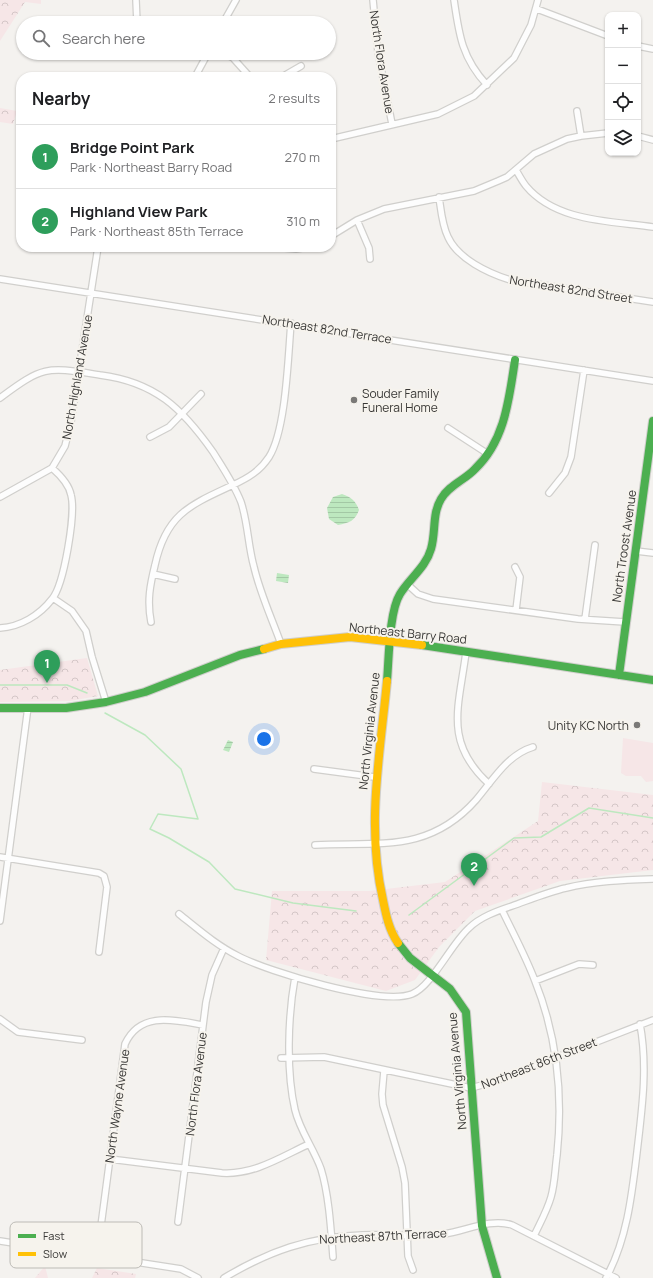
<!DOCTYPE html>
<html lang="en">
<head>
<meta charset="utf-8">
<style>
  body { margin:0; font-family:Manrope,sans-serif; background:#f6f6f6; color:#202124 }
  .controls { position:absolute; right:12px; top:12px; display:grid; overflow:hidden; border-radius:8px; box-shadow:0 1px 3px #0004 }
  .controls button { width:36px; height:36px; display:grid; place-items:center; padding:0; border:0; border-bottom:1px solid #e0e0e0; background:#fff; color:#202124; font:20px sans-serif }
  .you { position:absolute; left:264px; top:739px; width:14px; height:14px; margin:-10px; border:3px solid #fff; border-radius:50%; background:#1a73e8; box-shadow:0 0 0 6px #1a73e833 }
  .badge { display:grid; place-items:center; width:26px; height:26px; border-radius:50%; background:#7c3aed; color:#fff; font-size:13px; font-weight:700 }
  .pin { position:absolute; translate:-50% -33px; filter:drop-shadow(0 1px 2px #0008) }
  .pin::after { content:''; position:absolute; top:21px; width:14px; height:12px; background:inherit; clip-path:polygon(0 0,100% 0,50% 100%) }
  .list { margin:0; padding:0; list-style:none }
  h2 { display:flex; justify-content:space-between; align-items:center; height:52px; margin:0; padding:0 16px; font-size:17px }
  h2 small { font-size:13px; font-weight:400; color:#757577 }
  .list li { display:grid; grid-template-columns:26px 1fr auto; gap:12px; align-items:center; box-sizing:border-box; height:64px; padding:0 16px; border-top:1px solid #e0e0e0 }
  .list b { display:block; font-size:15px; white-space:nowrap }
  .list p { margin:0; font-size:13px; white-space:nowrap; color:#757577 }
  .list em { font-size:13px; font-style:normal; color:#757577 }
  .icon { flex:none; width:22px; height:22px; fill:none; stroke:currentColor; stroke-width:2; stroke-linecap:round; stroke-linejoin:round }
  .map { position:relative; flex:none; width:653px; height:1278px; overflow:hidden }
  .search { position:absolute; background:#fff; box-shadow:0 1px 3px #0004; left:16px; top:16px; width:320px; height:44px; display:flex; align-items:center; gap:10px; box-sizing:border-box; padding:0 14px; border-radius:22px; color:#757577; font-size:15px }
  .panel { position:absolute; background:#fff; box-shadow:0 1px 3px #0004; left:16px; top:72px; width:320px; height:180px; border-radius:16px }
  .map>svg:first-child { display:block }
</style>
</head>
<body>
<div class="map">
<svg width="653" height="1278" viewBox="0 0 653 1278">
  <defs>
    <pattern id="forest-crowns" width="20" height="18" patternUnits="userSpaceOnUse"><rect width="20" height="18" fill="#f6e6e7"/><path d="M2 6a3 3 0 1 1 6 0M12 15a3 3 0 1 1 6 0" fill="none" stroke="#d4c6c7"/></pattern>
    <pattern id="water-rules" width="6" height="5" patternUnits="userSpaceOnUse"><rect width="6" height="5" fill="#bde8bf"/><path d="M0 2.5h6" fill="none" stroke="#a3c8a5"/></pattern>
  </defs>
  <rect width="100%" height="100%" fill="#f4f2ef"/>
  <path fill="url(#forest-crowns)" d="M0 0H41V4L25 2 0 41Z
    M0 108 17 111 13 124 0 122Z
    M87 658 98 696 70 701 0 702V670Z
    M542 782 653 795V870L560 881 475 911 439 947 415 980 386 991 266 960 272 891H369L445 882 538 821Z
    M45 1266 48 1278H35Z
    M97 1268 136 1274 135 1278H92Z"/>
  <path fill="#f6e6e7" d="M623 738 653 743V781L646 782 641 776H626L621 773Z"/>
  <path fill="url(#water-rules)" d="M342 494C351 497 356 501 359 510 355 521 349 523 338 525L329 519 327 508 333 497Z
    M277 573 289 575 288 583 276 581Z
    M228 740 233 742 229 752 223 750Z"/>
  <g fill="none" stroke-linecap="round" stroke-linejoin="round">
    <path stroke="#bde8bf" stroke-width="1.5" d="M0 685H67L87 693
      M105 713 145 735 181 769 198 819 158 814 150 829 169 838 209 862 235 889 293 903 356 911
      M409 915 514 838 541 837 589 808 653 818"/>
    <defs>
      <path id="street" d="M136 0 137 23
        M373 0 378 52 392 124
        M454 0C459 35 462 58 487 85
        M537 9 608 36
        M223 23 236 0
        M638 46 653 49
        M223 53 233 58 250 77
        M195 77 208 53
        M282 77 301 66
        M577 111 581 136
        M638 136 653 140
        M331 139 438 114 474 96 514 58 531 25 538 0
        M516 170C519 175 522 181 526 186 556 222 611 221 653 227
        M439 197C441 210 442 225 448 237 458 259 488 273 510 280L653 302
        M357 220 369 248 370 259
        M331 236 357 220 384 209 474 191 498 181 507 177 534 154 567 139 581 136 608 133
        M273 247 296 249 308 247
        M0 279 653 381
        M0 398C44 365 47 367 100 375 155 382 182 408 213 452 223 468 234 484 241 502 248 523 248 546 254 567 260 593 272 619 281 644
        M448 428 488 454
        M150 437 169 427 201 394
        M549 493 565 473 571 457 584 370
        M0 497 52 468 65 446 71 422 98 247
        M636 551 653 553
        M515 567 520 577 516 610
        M153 574 175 579
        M407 584 418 594 433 599 578 619 625 622
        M53 598 72 611 86 631 92 657 106 702
        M585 619 595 545
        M151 622C147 601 150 585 155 565 166 514 190 505 233 485 248 478 260 471 269 457 286 430 288 358 291 323
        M0 628C20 627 40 615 52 599 64 585 76 513 71 495 69 484 60 475 52 468
        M466 652C459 707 443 742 489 784
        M314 769 374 777
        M315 845C380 842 429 853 476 800 493 780 507 755 533 747
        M0 857 99 873 104 876 107 887 99 952
        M502 910C513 933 526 957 535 981 557 1036 563 1097 557 1155 555 1169 555 1183 551 1197 547 1211 540 1223 534 1236
        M179 914C198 929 216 945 238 956 269 972 381 1006 412 994 432 986 451 944 469 928 480 917 497 911 512 906 529 900 548 892 566 888 594 881 624 880 653 879
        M0 921 28 707
        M295 977C288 1016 286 1071 295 1110 300 1131 314 1149 321 1169 329 1195 331 1230 333 1257
        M535 981 579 964 593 965
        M0 1019 18 1032 82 1040
        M281 1058 324 1057 471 1088 493 1082 653 1020
        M384 1071 382 1094 383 1105 402 1167 405 1183 408 1256 413 1270
        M110 1159 222 1173C254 1175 281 1157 309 1144
        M178 1222 206 1002 212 975 224 948
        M0 1241 181 1269 198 1278
        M97 1256 125 1044C140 1011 174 1020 203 1025
        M224 1278C269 1251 309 1237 362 1235 389 1234 416 1237 444 1234 466 1231 490 1218 512 1225L616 1278
        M606 1278C627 1240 632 1194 637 1152 642 1109 648 1067 640 1024"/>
      <path id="fast" d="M422 645 653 680
        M619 675 653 421
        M387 681C389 658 389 612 400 594 410 578 426 567 431 549 436 532 432 514 441 499 449 485 465 480 475 469 505 441 509 399 515 360
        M0 708H66L106 702 145 692 240 655 264 649
        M398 943 410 958 450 989 466 1012 482 1226 497 1278"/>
      <path id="slow" d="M264 649 281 644 350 637 422 645
        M387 681C380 755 366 826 383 900 386 915 389 930 398 943"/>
    </defs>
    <use href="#street" stroke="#d0cfcc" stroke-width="8"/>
    <use href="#fast" stroke="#d0cfcc" stroke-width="10"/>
    <use href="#slow" stroke="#d0cfcc" stroke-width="10"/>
    <use href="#street" stroke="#fdfdfd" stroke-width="5.5"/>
    <use href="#fast" stroke="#4caf50" stroke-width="8"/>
    <use href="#slow" stroke="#ffc107" stroke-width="8"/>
  </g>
  <g fill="#7a7977" stroke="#f6f3ed" stroke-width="1.5">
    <circle cx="354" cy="400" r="4"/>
    <circle cx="637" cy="725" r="4"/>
  </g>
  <g text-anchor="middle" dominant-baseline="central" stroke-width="4" stroke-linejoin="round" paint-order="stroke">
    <g font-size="12" fill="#393836" stroke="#f6f3ed">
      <text transform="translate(382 62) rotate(81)">North Flora Avenue</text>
      <text transform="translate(571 289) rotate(9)">Northeast 82nd Street</text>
      <text transform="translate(327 329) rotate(9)">Northeast 82nd Terrace</text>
      <text transform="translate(77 377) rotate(-80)">North Highland Avenue</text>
      <text transform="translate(624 546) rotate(-82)">North Troost Avenue</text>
      <text transform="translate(408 633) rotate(6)">Northeast Barry Road</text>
      <text transform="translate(369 731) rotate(-84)">North Virginia Avenue</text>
      <text transform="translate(539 1063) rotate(-21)">Northeast 86th Street</text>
      <text transform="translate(457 1071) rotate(-95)">North Virginia Avenue</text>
      <text transform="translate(196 1084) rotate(-83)">North Flora Avenue</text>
      <text transform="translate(117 1106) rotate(-82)">North Wayne Avenue</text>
      <text transform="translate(383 1236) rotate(-3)">Northeast 87th Terrace</text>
    </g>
    <g font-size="12" fill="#393836" stroke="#f6f3ed" text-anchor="start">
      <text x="362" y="393">Souder Family<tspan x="362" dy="14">Funeral Home</tspan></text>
      <text x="629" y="725" text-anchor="end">Unity KC North</text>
    </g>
  </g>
  <rect x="10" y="1222" width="132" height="46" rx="6" fill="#f6f3ed" stroke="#bdbbb6" stroke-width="1"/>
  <rect x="18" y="1234" width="18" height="4" fill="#4caf50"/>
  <rect x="18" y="1252" width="18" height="4" fill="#ffc107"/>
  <g font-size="11" fill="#393836">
    <text x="43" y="1240">Fast</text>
    <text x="43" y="1258">Slow</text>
  </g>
</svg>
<div class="controls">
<button>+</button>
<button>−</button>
<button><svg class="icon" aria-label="locate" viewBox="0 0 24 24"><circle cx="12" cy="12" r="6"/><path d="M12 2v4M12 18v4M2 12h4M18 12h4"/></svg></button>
<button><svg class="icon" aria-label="layers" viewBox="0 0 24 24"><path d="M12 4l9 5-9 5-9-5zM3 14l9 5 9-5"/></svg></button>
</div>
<div class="you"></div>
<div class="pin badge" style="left:47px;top:683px;background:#2e9e5b">1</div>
<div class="pin badge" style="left:474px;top:886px;background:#2e9e5b">2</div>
<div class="search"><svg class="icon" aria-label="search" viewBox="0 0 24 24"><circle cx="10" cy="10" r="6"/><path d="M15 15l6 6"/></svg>Search here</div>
<section class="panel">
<h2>Nearby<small>2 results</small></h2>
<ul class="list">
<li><span class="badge" style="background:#2e9e5b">1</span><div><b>Bridge Point Park</b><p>Park · Northeast Barry Road</p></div><em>270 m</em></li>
<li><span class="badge" style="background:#2e9e5b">2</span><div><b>Highland View Park</b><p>Park · Northeast 85th Terrace</p></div><em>310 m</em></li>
</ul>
</section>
</div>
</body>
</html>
